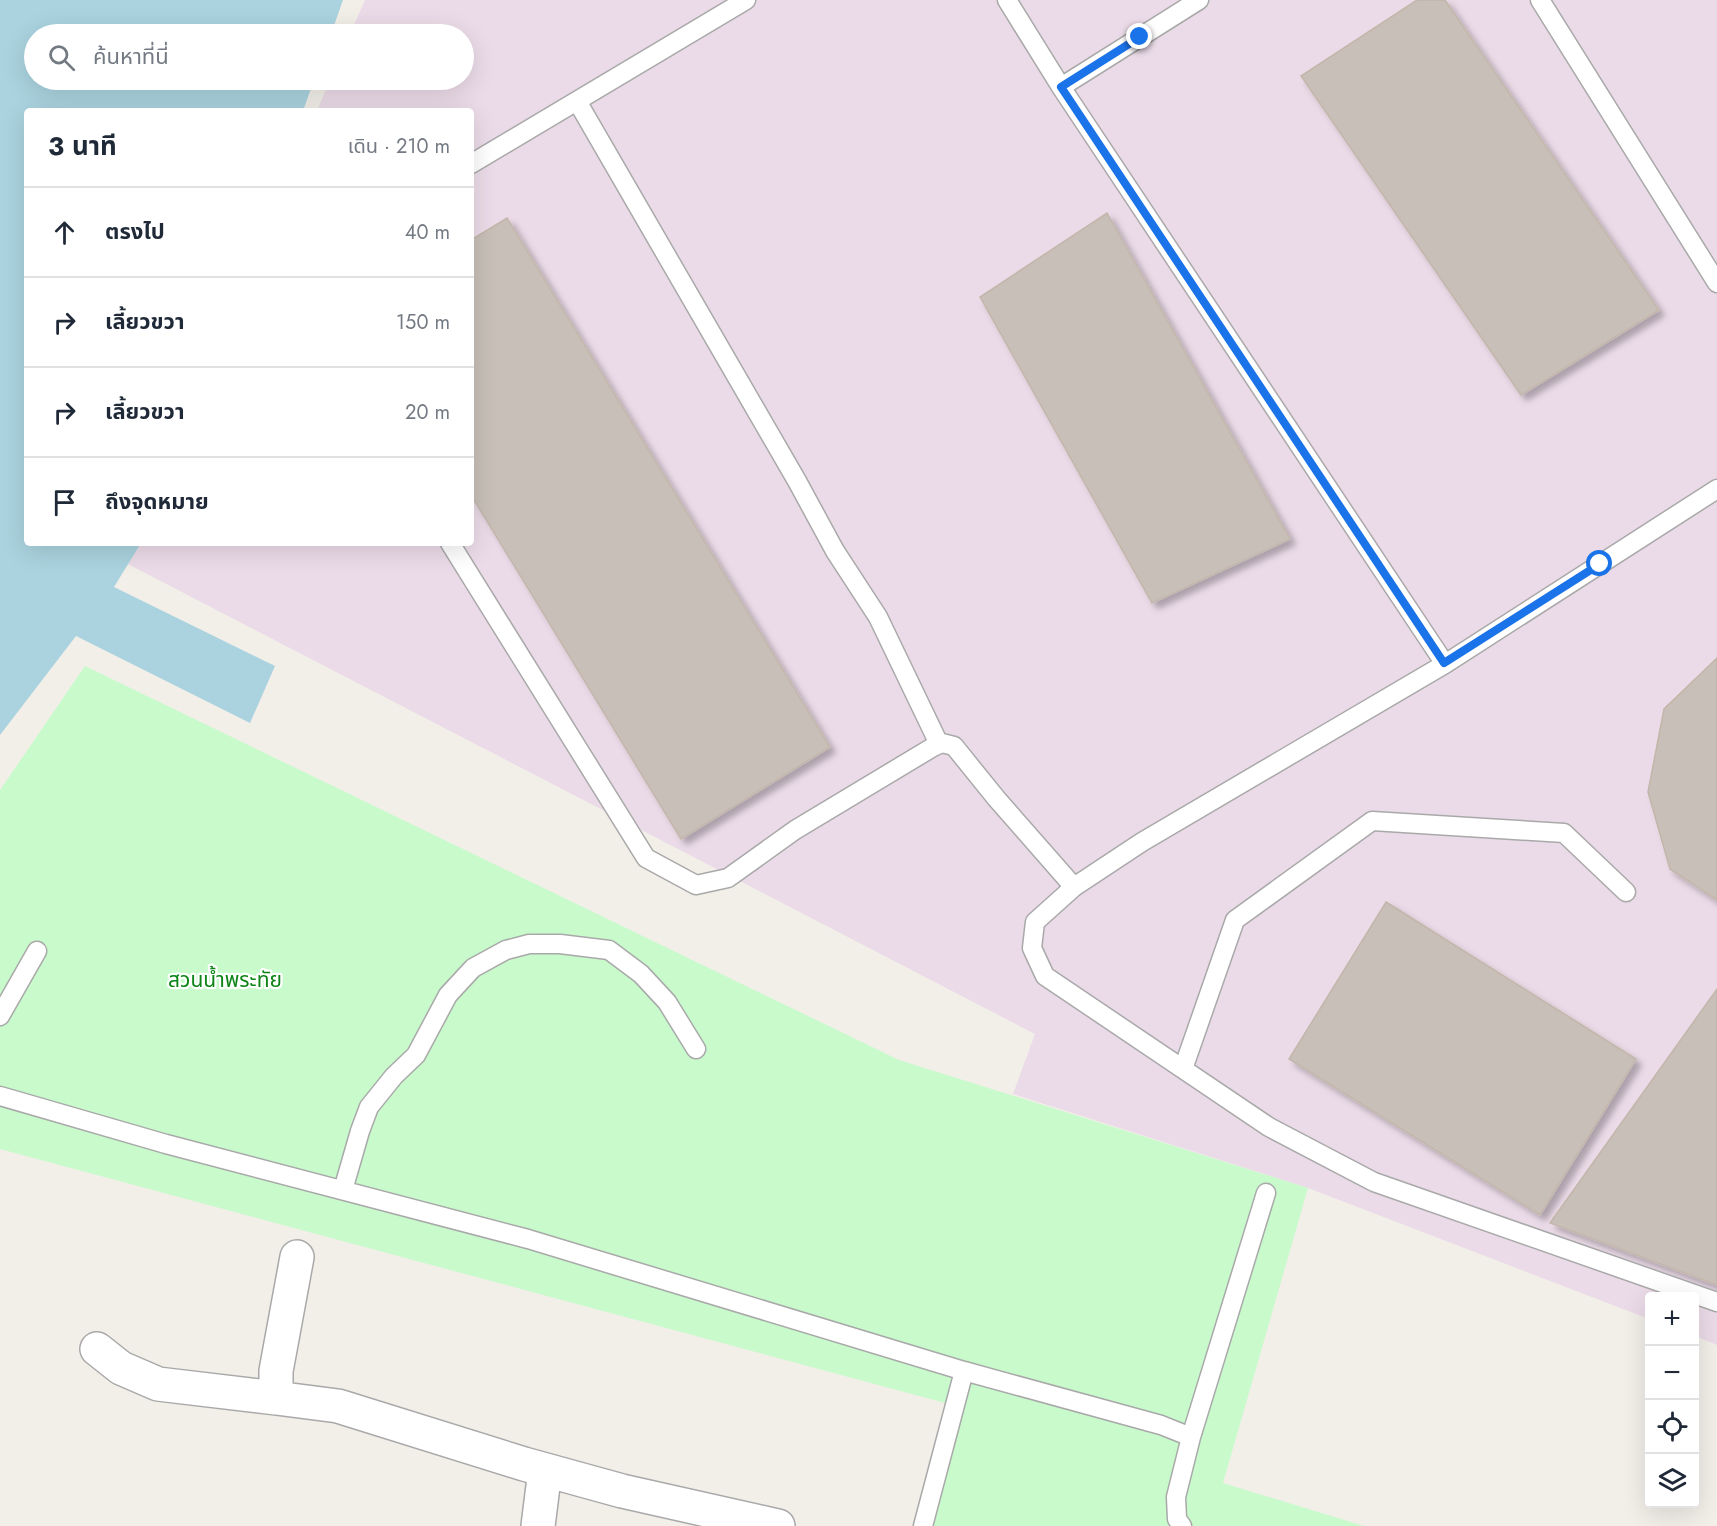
<!DOCTYPE html>
<html lang="th">
<head>
<meta charset="utf-8">
<style>
  body { margin:0; font-family:Jost,"Noto Sans Thai",sans-serif; background:#f2f2f3; color:#1f2937 }
  .controls { position:absolute; right:18px; bottom:18px; display:grid; overflow:hidden; border-radius:6px; box-shadow:0 6px 24px #0002 }
  .controls button { width:54px; height:54px; display:grid; place-items:center; padding:0; border:0; border-bottom:2px solid #e0e1e3; background:#fff; color:#1f2937; font:30px sans-serif }
  .stop { position:absolute; width:18px; height:18px; margin:-14px; border:4px solid #1a73e8; border-radius:50%; background:#fff }
  .stop.end { background:#1a73e8; border-color:#fff; box-shadow:0 2px 6px #0008 }
  .list { margin:0; padding:0; list-style:none }
  h2 { display:flex; justify-content:space-between; align-items:center; height:78px; margin:0; padding:0 24px; font-size:26px }
  h2 small { font-size:20px; font-weight:400; color:#747a83 }
  .list li { display:grid; grid-template-columns:39px 1fr auto; gap:18px; align-items:center; box-sizing:border-box; height:90px; padding:0 24px; border-top:2px solid #e0e1e3 }
  .list b { display:block; font-size:22px; white-space:nowrap }
  .list em { font-size:20px; font-style:normal; color:#747a83 }
  .icon { flex:none; width:33px; height:33px; fill:none; stroke:currentColor; stroke-width:2; stroke-linecap:round; stroke-linejoin:round }
  .map { position:relative; flex:none; width:1717px; height:1526px; overflow:hidden }
  .search { position:absolute; background:#fff; box-shadow:0 6px 24px #0002; left:24px; top:24px; width:450px; height:66px; display:flex; align-items:center; gap:15px; box-sizing:border-box; padding:0 21px; border-radius:33px; color:#747a83; font-size:22px }
  .panel { position:absolute; background:#fff; box-shadow:0 6px 24px #0002; left:24px; top:108px; width:450px; height:438px; border-radius:6px }
  .map>svg:first-child { display:block }
</style>
</head>
<body>
<div class="map">
<svg width="1717" height="1526" viewBox="0 0 1717 1526">
  <defs>
    <filter id="shadow"><feDropShadow dx="5.5" dy="5.5" stdDeviation="3" flood-color="#0004"/></filter>
  </defs>
  <rect width="100%" height="100%" fill="#f2efe9"/>
  <path fill="#ebdbe8" d="M365 0H1717V1345L1695 1336 1694 1296H1650L1649 1319 1308 1188 1013 1094 1035 1034 122 561 129 543H471V111H317L330 80H464V34H350Z"/>
  <path fill="#c8facc" d="M85 666 899 1060 1308 1188 1223 1483 1364 1526H932L960 1407 0 1149V790Z"/>
  <path fill="#aad3df" d="M0 0H343L331 34H34V80H314L303 111H27V543H141L114 587 275 666 250 723 76 636 0 735Z"/>
  <path fill="#c7bfb8" stroke="#c4b6ab" stroke-width="1.5" filter="url(#shadow)" d="M1417 0H1445L1659 310 1521 395 1301 76Z
    M1107 213 1290 539 1152 603 980 297Z
    M507 218 830 747 681 839 471 495V240Z
    M1717 658V900L1670 869 1648 792 1664 709Z
    M1386 902 1636 1059 1540 1215 1289 1059Z
    M1717 989V1285L1550 1223Z"/>
  <g fill="none" stroke-linecap="round" stroke-linejoin="round">
    <defs>
      <path id="service" d="M1007 0 1061 87 1445 664
        M1540 0 1717 283
        M1061 87 1199 0
        M577 101 797 481 835 551 878 617 939 744
        M471 164 746 0
        M1717 489 1445 664 1142 842 1074 887 1035 922 1032 948 1045 976 1269 1127 1374 1182 1717 1302
        M450 543 646 858 696 885 728 878 795 830 933 747 942 743 954 746 996 798 1074 887
        M0 1016 37 951
        M1183 1069 1235 920 1372 821 1564 833 1626 892
        M0 1096 166 1144 528 1239 964 1371 1161 1425 1191 1437
        M343 1190 360 1131 369 1107 394 1076 416 1055 448 995 473 968 506 950 529 944H560L609 950 641 974 667 1002 696 1049
        M923 1526 964 1371
        M1182 1526 1177 1519 1176 1497 1191 1437 1266 1193"/>
      <path id="minor" d="M297 1257 276 1371V1398L338 1406 524 1464 622 1491 778 1526
        M97 1349 121 1368 158 1384 276 1398
        M538 1526 545 1470"/>
    </defs>
    <use href="#service" stroke="#a9a9a9" stroke-width="21"/>
    <use href="#minor" stroke="#a9a9a9" stroke-width="36"/>
    <use href="#service" stroke="#fff" stroke-width="18"/>
    <use href="#minor" stroke="#fff" stroke-width="33"/>
  </g>
  <g fill="none" stroke-linecap="round" stroke-linejoin="round">
    <path stroke="#1a73e8" stroke-width="8" d="M1140 37 1061 87 1444 663 1600 564"/>
  </g>
  <g text-anchor="middle" dominant-baseline="central" stroke-width="4.5" stroke-linejoin="round" paint-order="stroke">
    <g font-size="21" fill="#0c8416" stroke="#fff">
      <text x="225" y="980">สวนน้ำพระทัย</text>
    </g>
  </g>
</svg>
<div class="controls">
<button>+</button>
<button>−</button>
<button><svg class="icon" aria-label="locate" viewBox="0 0 24 24"><circle cx="12" cy="12" r="6"/><path d="M12 2v4M12 18v4M2 12h4M18 12h4"/></svg></button>
<button><svg class="icon" aria-label="layers" viewBox="0 0 24 24"><path d="M12 4l9 5-9 5-9-5zM3 14l9 5 9-5"/></svg></button>
</div>
<div class="stop" style="left:1600px;top:564px"></div>
<div class="stop end" style="left:1140px;top:37px"></div>
<div class="search"><svg class="icon" aria-label="search" viewBox="0 0 24 24"><circle cx="10" cy="10" r="6"/><path d="M15 15l6 6"/></svg>ค้นหาที่นี่</div>
<section class="panel">
<h2>3 นาที<small>เดิน · 210 m</small></h2>
<ul class="list">
<li><svg class="icon" aria-label="ahead" viewBox="0 0 24 24"><path d="M12 20V5M6 11l6-6 6 6"/></svg><div><b>ตรงไป</b></div><em>40 m</em></li>
<li><svg class="icon" aria-label="right" viewBox="0 0 24 24"><path d="M7 20v-9h11M14 6l5 5-5 5"/></svg><div><b>เลี้ยวขวา</b></div><em>150 m</em></li>
<li><svg class="icon" aria-label="right" viewBox="0 0 24 24"><path d="M7 20v-9h11M14 6l5 5-5 5"/></svg><div><b>เลี้ยวขวา</b></div><em>20 m</em></li>
<li><svg class="icon" aria-label="arrive" viewBox="0 0 24 24"><path d="M6 21V4h12l-3 4 3 4H6"/></svg><div><b>ถึงจุดหมาย</b></div></li>
</ul>
</section>
</div>
</body>
</html>
